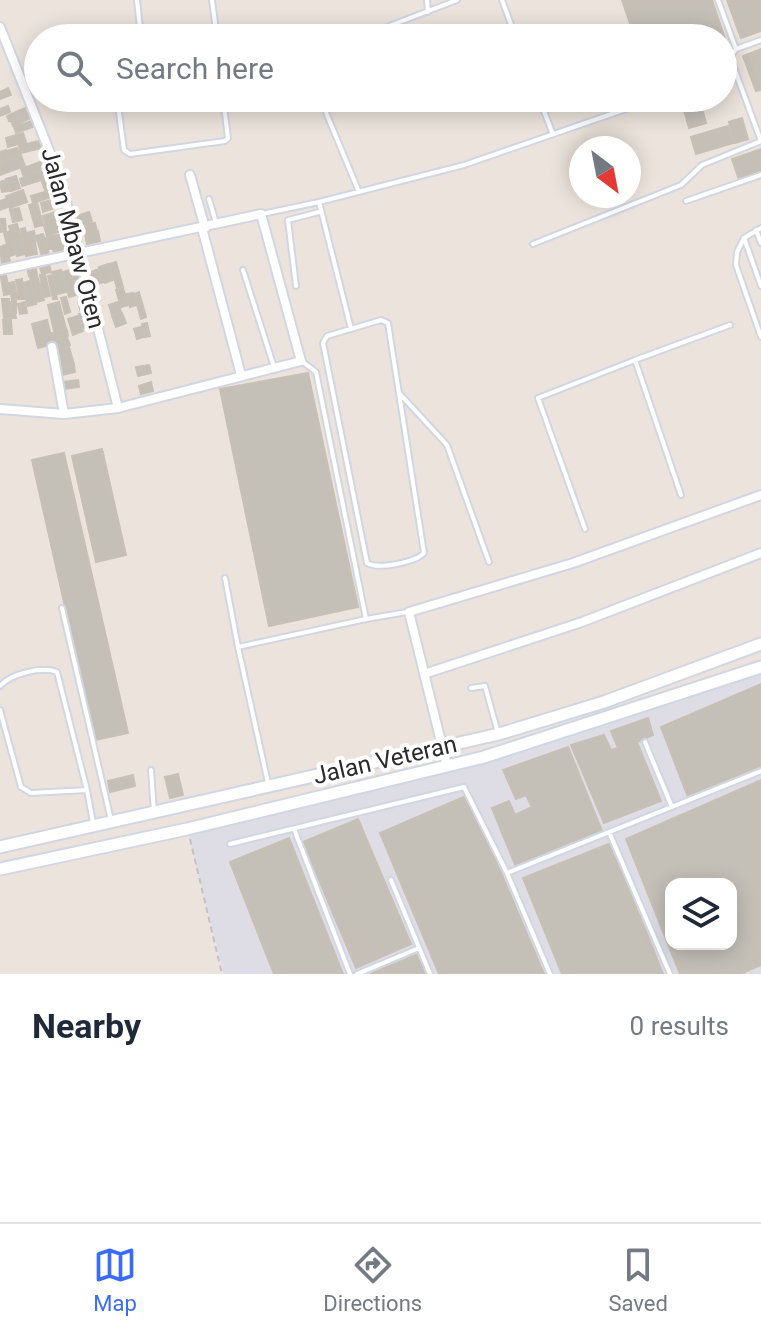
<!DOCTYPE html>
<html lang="en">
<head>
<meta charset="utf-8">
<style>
  body { margin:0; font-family:Roboto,sans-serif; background:#f2f2f3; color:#1f2937 }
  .controls { position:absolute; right:24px; bottom:24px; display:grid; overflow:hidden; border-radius:16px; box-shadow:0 4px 20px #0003 }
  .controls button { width:72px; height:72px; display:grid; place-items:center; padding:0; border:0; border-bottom:2px solid #e0e1e3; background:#fff; color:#1f2937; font:40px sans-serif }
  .compass { position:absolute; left:569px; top:136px; width:72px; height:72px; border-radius:50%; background:#fff; box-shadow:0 4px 20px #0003; rotate:148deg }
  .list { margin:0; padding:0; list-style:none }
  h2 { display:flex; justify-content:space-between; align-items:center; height:104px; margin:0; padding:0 32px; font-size:34px }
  h2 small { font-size:26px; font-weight:400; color:#747a83 }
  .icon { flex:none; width:44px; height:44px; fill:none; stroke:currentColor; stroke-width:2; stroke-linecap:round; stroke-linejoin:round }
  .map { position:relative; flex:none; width:761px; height:974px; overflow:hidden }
  .search { position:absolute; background:#fff; box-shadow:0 4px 20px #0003; left:24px; right:24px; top:24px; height:88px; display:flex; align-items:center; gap:20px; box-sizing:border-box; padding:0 28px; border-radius:44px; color:#747a83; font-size:30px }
  .sheet { height:248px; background:#fff }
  nav { display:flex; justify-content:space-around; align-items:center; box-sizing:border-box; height:112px; border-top:2px solid #e0e1e3; background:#fff; font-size:22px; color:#747a83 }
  nav a { display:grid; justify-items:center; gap:4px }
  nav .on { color:#396bfc }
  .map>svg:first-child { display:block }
</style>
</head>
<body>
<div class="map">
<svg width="761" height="974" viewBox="0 0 761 974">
  <rect width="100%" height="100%" fill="#ece4dc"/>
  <path fill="#dedce5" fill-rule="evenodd" d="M761 667V974H224L187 829 448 766ZM671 884H731V944H671Z"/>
  <path fill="#c4bfb7" stroke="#c8c0b5" stroke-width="2" fill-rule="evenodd" d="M622 0H712L727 45 723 46V38H635Z
    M727 0H761V31L741 38Z
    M761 49V90L756 91 743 56Z
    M8 88 11 95 0 99V92Z
    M656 98H692L660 110Z
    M701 105 706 123 689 128 684 110Z
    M8 106 10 112 0 116V109Z
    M25 108 28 113 9 121 7 116Z
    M29 113 31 118 13 126 11 121Z
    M742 118 748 139 735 143 729 122Z
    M34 120 35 126 16 133 14 127Z
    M728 126 733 143 696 154 691 137Z
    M23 133 26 142 8 147 6 138Z
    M39 141 41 148 21 153 19 146Z
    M17 148 20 154 10 158 7 151Z
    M761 149V172L739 180 732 159Z
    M6 150 9 159 1 161 0 152Z
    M21 155 25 166 0 175V163Z
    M45 160 48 168 24 177 21 169Z
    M49 169 51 177 22 186 20 179Z
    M16 176 20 188 11 191 6 179Z
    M52 179 55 187 45 190 42 182Z
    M6 180 9 191 2 192 0 182Z
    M23 190 27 202 10 208 6 196Z
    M52 190 54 196 33 203 31 196Z
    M61 197 64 205 43 212 41 203Z
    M6 199 8 207 0 210V201Z
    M37 202 43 225 35 227 29 205Z
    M19 208 22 220 13 222 10 210Z
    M62 210 65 219 45 224 43 216Z
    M89 212 92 221 80 225 77 216Z
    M0 219H5L6 231 0 232Z
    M62 221 64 230 47 236 44 226Z
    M95 223 97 231 87 233 85 225Z
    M17 224 21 238 12 240 9 226Z
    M25 228 30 255 26 256 21 229Z
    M34 231 36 241 29 243 27 233Z
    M98 231 100 241 87 244 85 234Z
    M9 232 16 254 10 256 4 233Z
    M43 234 49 254 42 256 36 236Z
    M62 234 64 245 48 249 45 238Z
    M21 239 25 254 17 256 13 241Z
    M35 243 37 254 31 255 30 244Z
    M5 245 10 261 2 264 0 247Z
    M73 245 74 252 55 256 53 249Z
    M116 262 123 287 117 288 110 264Z
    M49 264 51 272 42 274 40 267Z
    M108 264 113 280 105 283 99 267Z
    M35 266 37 274 29 276 27 268Z
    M99 269 104 282 92 286 88 273Z
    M61 270 66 292 57 294 52 272Z
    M70 270 76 295 69 297 63 272Z
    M5 271 10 294 4 295 0 272Z
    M45 274 50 296 44 297 40 275Z
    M80 274 85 292 77 294 73 276Z
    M37 275 44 300 36 302 30 277Z
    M52 275 57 299H53L48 276Z
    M22 279 25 299H20L16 280Z
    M30 281 36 304 28 306 23 283Z
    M14 282 18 299 12 300 9 283Z
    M123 288 128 305 121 307 116 290Z
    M139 292 146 317 141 319 134 294Z
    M133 293 136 305 130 307 127 294Z
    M66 297 70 312 65 314 61 298Z
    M2 299H9L10 314H15L16 318H4Z
    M85 300 89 310 81 313 78 302Z
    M16 301V313H11V302Z
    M25 302 27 313 20 314 18 304Z
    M59 302 66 329 54 331 48 305Z
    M118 302 121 312 112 315 109 305Z
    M89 312 92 326 82 328 79 314Z
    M122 313 126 323 116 327 112 316Z
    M78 316 83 331 73 335 68 319Z
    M3 320H11L12 334H4Z
    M47 320 53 344 38 348 32 324Z
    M147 323 150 336 145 337 142 324Z
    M141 327 143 337 137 339 134 329Z
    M67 330 68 336 54 340 52 333Z
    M67 337 70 345 57 349 55 341Z
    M69 347 71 354 57 357 55 350Z
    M71 354 74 364 59 367 57 358Z
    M74 365 75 372 62 375 60 368Z
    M149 365 151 373 138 376 136 367Z
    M308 373 358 607 269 626 220 389Z
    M78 380 79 387 63 389V382Z
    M151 382 153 391 141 394 139 386Z
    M102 449 126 555 96 562 72 456Z
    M64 453 128 733 95 740 32 460Z
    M761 684V766L688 797 661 727Z
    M648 718 653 735 637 742 661 801 604 823 571 745 604 735 611 750 618 748 611 731Z
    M568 747 602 831 516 867 492 808 509 801 515 815 532 807 526 795 516 799 503 770Z
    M178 774 183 795 170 798 165 777Z
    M133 775 135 786 110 792 108 781Z
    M761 780V965L740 974H680L626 839ZM671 884H731V944H671Z
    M468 795 544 974H439L380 833Z
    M358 819 411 944 356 968 303 842Z
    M289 838 343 974H274L230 862Z
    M611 843 663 974H562L523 878Z
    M418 954 426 974H370Z"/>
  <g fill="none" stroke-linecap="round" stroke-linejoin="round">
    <defs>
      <path id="service" d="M137 0 141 38
        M212 0 217 38
        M427 0 428 12
        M502 0 516 38
        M718 0 736 49
        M358 38 457 0
        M761 40 736 49 730 57 761 141
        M117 98 124 150 130 154 225 141 228 138 223 98
        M320 98 359 192
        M539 98 552 132
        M209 199 216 223
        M686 201 761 175
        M262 214 319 202
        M761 228 744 238 737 252 736 265 761 337
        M756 230 761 243
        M744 238 761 286
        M533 244 681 185 702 165 761 141
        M243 270 274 367
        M296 286 288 220 319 212
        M381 320 388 323 424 553C416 562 378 570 367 563L323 343 327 336Z
        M351 329 319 202 464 165 649 101
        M400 394 447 445 489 562
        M681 495 635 360 730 325
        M585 529 538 398 635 360
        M225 578 238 647
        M62 608 111 820
        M366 619 407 612
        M0 686C11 674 41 666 57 672L87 790
        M471 688 485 686 498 733
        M0 710 21 787 31 793 87 790 93 823
        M645 742 672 807
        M151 770 154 812
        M268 783 238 647 366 619 316 372 303 362
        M294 829 350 974
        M609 832 670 974
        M230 844 464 787 507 873 550 974
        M507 873 761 771
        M391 880 430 974
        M357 974 419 948"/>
      <path id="minor" d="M0 27 60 178 118 408
        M190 175 205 228
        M202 228 241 375
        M0 270 261 214 301 361 118 408 64 414 0 409
        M52 347 64 414
        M424 674 582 622 761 553
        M447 766 409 612 573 563 761 495"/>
      <path id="secondary" d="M0 847 499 734 604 702 761 644
        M0 869 187 829 484 757 761 667"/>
    </defs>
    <use href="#service" stroke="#d1d6e3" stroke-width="8"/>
    <use href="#minor" stroke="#d1d6e3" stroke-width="12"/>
    <use href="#secondary" stroke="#d1d6e3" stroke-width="15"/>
    <path stroke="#c3c3c3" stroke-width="2" stroke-dasharray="6 4" stroke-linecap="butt" d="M190 839 222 974"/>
    <use href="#service" stroke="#fff" stroke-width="4"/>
    <use href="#minor" stroke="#fff" stroke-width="8"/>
    <use href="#secondary" stroke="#fff" stroke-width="11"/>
  </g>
  <g text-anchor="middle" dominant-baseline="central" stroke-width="8" stroke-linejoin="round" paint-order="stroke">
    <g font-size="24" fill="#2a2a2a" stroke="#fff">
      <text transform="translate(73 238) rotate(75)">Jalan Mbaw Oten</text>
      <text transform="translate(385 760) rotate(-13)">Jalan Veteran</text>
    </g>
  </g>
</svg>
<div class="controls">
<button><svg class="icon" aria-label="layers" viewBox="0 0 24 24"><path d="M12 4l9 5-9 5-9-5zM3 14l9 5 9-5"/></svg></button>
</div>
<svg class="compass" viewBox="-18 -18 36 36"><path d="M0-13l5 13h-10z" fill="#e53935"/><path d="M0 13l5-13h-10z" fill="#747a83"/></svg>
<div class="search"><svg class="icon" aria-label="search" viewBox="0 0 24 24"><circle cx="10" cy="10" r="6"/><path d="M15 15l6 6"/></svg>Search here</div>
</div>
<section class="sheet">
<h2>Nearby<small>0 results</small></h2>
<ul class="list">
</ul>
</section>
<nav>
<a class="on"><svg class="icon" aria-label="map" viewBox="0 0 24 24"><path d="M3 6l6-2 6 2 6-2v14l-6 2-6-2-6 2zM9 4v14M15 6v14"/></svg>Map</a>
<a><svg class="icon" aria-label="directions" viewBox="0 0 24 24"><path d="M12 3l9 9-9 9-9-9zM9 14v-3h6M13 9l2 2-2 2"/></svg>Directions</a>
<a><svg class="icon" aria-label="saved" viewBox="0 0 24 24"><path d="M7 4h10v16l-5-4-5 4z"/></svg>Saved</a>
</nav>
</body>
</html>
